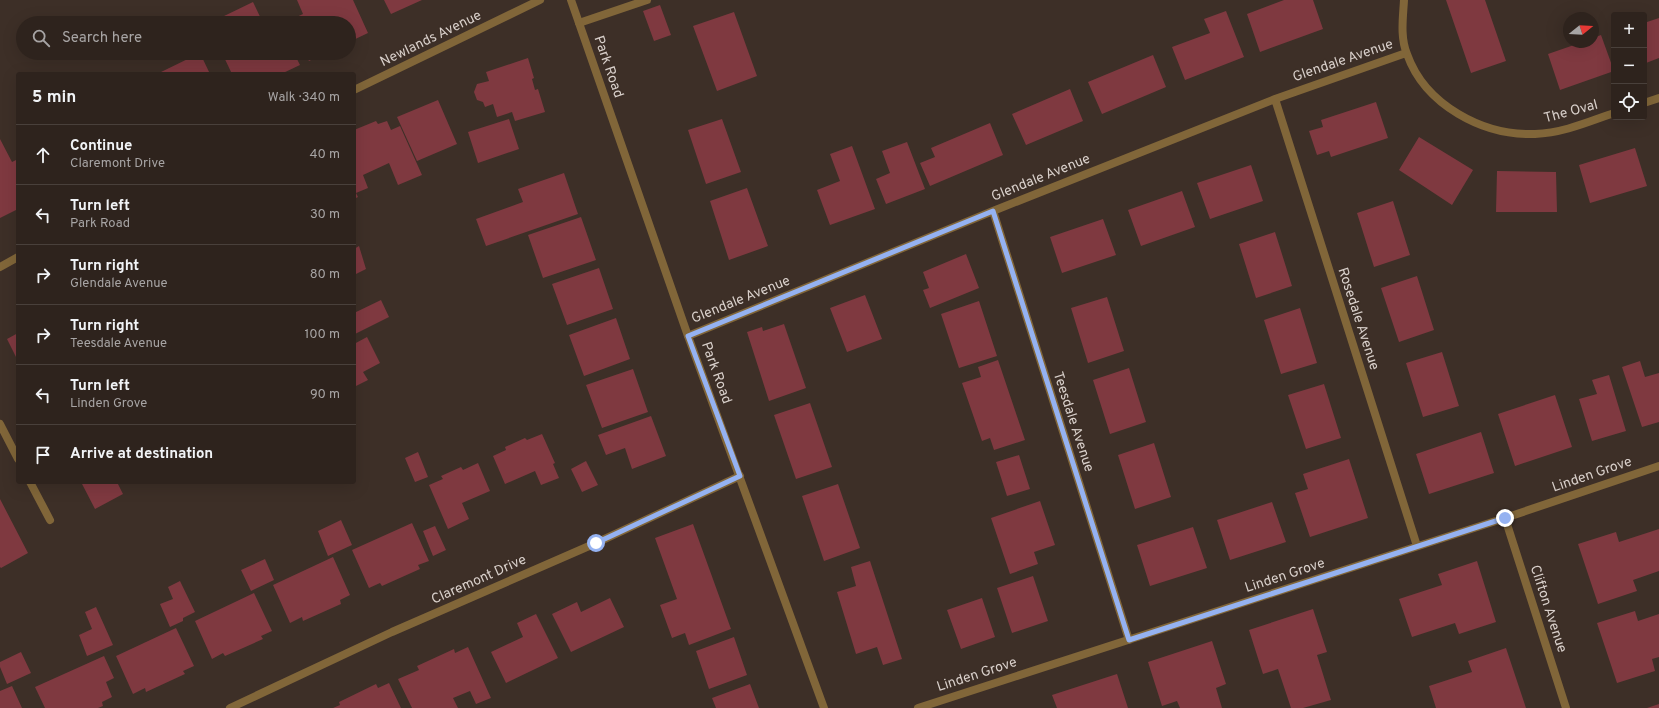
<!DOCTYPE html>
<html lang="en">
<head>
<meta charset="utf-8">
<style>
  body { margin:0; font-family:Overpass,sans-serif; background:#362b26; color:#f1f3f6 }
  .controls { position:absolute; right:12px; top:12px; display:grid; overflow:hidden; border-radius:4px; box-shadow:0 4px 16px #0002 }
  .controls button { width:36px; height:36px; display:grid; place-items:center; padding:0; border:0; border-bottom:1px solid #49403b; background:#2e231d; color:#f1f3f6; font:20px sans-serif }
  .compass { position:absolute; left:1563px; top:12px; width:36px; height:36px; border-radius:50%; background:#2e231d; box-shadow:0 4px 16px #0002; rotate:72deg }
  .stop { position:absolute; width:12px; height:12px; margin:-9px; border:3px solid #95b2f1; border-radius:50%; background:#fff }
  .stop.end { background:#95b2f1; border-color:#fff; box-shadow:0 1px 4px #0008 }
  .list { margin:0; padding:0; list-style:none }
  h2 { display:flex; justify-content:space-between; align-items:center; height:52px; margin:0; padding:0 16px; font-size:17px }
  h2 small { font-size:13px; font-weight:400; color:#a7a4a4 }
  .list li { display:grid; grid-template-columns:26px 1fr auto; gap:12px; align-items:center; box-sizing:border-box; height:60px; padding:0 16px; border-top:1px solid #49403b }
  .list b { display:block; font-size:15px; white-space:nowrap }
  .list p { margin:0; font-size:13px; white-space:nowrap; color:#a7a4a4 }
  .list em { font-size:13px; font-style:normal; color:#a7a4a4 }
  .icon { flex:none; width:22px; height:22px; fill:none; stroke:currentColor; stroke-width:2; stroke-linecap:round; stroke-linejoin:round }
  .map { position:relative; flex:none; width:1659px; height:708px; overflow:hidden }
  .search { position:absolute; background:#2e231d; box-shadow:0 4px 16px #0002; left:16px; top:16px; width:340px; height:44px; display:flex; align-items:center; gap:10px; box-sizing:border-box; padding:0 14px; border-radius:22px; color:#a7a4a4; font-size:15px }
  .panel { position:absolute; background:#2e231d; box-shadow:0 4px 16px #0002; left:16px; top:72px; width:340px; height:412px; border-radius:4px }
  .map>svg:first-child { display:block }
</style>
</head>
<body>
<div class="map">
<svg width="1659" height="708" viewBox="0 0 1659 708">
  <rect width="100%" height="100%" fill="#3d2f27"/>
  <path fill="#7f3940" d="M297 0H353L368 33 349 42V23H292L290 20 303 14Z
    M384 0H422L391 14Z
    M1284 0H1313L1323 29 1260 52 1247 14Z
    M1446 0H1485L1506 61 1471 73Z
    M253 2 263 23H224L222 17Z
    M660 5 671 35 654 41 643 11Z
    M1226 11 1244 57 1185 80 1172 47 1210 33 1204 19Z
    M734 12 757 76 717 91 693 26Z
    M1659 18V58L1646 63 1644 56V23Z
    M1601 35 1614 71 1560 90 1548 54 1574 45 1573 42H1593V38Z
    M200 53 210 74H162L161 72Z
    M222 53H294L300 65 281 74H232Z
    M305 53H325L309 61Z
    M1153 55 1166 87 1102 114 1088 82Z
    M528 58 534 78 532 79 535 90 538 89 545 112 515 121 512 112 497 117 493 104 485 107 483 102 477 100 474 92 477 84 489 81 486 72Z
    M1070 89 1083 121 1026 145 1012 114Z
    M438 100 457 144 417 161 397 117Z
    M1376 102 1388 138 1331 157 1329 151 1317 155 1309 131 1323 127 1321 120Z
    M509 119 519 149 478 163 468 132Z
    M722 119 741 172 706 184 688 130Z
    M376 121 378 124 387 121 391 130 400 126 422 175 398 185 389 163 363 175 368 188 356 193 358 197 354 199V130Z
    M990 123 1003 155 930 186 920 163 935 157 931 148Z
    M1419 137 1473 170 1452 205 1399 170Z
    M0 139 12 162 18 159V209L0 218Z
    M907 142 925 189 886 204 876 179 890 173 882 151Z
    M852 146 875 209 830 225 817 190 840 181 830 154Z
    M1635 148 1647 186 1590 203 1579 165Z
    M1251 165 1263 201 1210 219 1197 183Z
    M1497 171 1556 172 1557 212H1496Z
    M564 173 578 214 486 246 476 219 523 202 518 189Z
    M747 188 768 246 729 260 710 201Z
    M1182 191 1195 227 1141 246 1128 210Z
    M1393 201 1410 255 1374 267 1357 213Z
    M581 217 596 260 543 278 528 235Z
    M1103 219 1116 255 1062 273 1050 237Z
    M1275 232 1292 286 1256 298 1239 244Z
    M359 246 366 269 354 275V249Z
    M966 254 979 288 930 308 923 290 929 288 923 272Z
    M599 268 613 309 567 325 552 284Z
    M1417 276 1434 330 1399 342 1381 288Z
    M865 295 882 339 847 352 830 308Z
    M1107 297 1124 351 1088 363 1071 308Z
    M381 300 389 317 355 334 354 332V313Z
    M979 301 997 356 959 368 941 314Z
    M1300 308 1317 363 1281 374 1264 320Z
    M616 318 630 359 584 376 569 335Z
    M784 324 806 388 769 401 747 332 762 327 763 331Z
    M18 333V361L7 339Z
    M367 337 380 363 363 372 368 380 356 386 354 382V344Z
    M1442 352 1459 406 1423 417 1406 363Z
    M998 360 1025 440 994 450 990 438 982 441 962 383 981 377 978 367Z
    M1640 361 1645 377 1659 373V422L1642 427 1622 367Z
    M1129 368 1146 422 1110 434 1093 380Z
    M633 369 648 412 602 428 586 385Z
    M1609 375 1626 431 1592 441 1579 399 1597 394 1592 380Z
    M1324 384 1341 438 1306 449 1288 395Z
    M1555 395 1572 447 1515 466 1498 414Z
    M810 403 832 467 796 479 774 415Z
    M651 416 666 456 632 469 625 448 606 455 598 435Z
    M1481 432 1494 473 1429 494 1416 454Z
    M542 434 555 463 553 464 559 478 541 485 535 471 505 484 493 456 506 450 505 447 525 438 527 440Z
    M1154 443 1171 497 1135 509 1118 455Z
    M418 452 428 477 415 482 405 458Z
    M1019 455 1030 489 1007 496 996 462Z
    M1349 459 1368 518 1310 537 1295 493 1308 489 1303 474Z
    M586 461 598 485 582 492 571 469Z
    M478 463 490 491 462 503 469 519 448 529 429 485 443 479 441 476 461 467 463 470Z
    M81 482H117L123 494 95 509Z
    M838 484 860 548 824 561 802 496Z
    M0 499 28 553 1 568 0 567Z
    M1040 501 1055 545 1034 552 1038 564 1010 574 991 518Z
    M1272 502 1286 542 1230 560 1217 520Z
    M341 520 352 545 328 556 318 531Z
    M412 523 429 561 418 565 420 569 382 586 380 583 369 588 352 550Z
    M693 524 731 629 689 645 685 633 672 638 660 605 677 599 655 538Z
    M435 526 446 550 433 556 423 531Z
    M1193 527 1207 568 1150 586 1137 545Z
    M1659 529V571L1633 580 1637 591 1598 604 1578 544 1616 532 1619 542Z
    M333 557 350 595 340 600 341 604 303 621 302 617 290 623 273 585Z
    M265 559 274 580 251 591 241 570Z
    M870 561 902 659 883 665 877 647 856 654 837 592 856 586 851 567Z
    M1477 561 1496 622 1459 634 1455 623 1412 637 1399 599 1442 585 1438 574Z
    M1033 576 1048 621 1012 633 997 588Z
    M180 581 195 612 183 618V621L170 627 160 604 173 599 168 587Z
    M254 593 272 631 261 636 263 639 225 656 223 653 212 659 195 621Z
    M610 598 624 627 571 652 552 614 577 602 581 612Z
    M982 598 995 637 961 649 947 610Z
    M96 607 113 645 87 656 79 635 92 629 85 612Z
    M1313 609 1327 652 1317 655 1331 700 1303 708H1291L1278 669 1263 674 1249 630Z
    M1635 611 1638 621 1659 614V657L1652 659 1655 671 1617 683 1597 623Z
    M536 614 558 658 506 683 491 652 523 637 517 623Z
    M176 628 194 666 183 671 185 674 146 692 145 688 133 694 116 656Z
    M734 637 747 675 709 689 696 651Z
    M1212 641 1226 684 1216 688 1222 708H1180L1177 701 1162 706 1148 662Z
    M468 647 491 698 476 704 470 691 453 698 458 708H412L398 679 419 670 417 666 454 649 455 653Z
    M1506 648 1526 708H1436L1429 686 1472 672 1468 661Z
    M21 652 31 673 7 684 0 667V662Z
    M104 656 114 678 106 682 112 697 102 702 103 706 98 708H45L35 687Z
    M1117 674 1128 708H1057L1052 695Z
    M389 683 401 708H333L340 705 339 702 376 684 378 688Z
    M750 684 759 708H716L712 698Z
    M12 686 22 708H0V691Z
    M1659 704V708H1647Z"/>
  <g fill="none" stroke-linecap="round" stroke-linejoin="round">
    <path stroke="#816639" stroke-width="8" d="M579 23 647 0"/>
    <path stroke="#816639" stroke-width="8" d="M1404 0C1403 18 1400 37 1407 54 1425 105 1483 136 1535 134 1563 133 1588 122 1614 113
      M354 90 540 0
      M1275 99 1417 546
      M1644 103 1659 98
      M993 211 1129 640
      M0 267 18 257
      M688 336 993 211 1275 99 1406 53
      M0 424 18 459
      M30 482 50 520
      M1505 518 1566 708
      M230 708 392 632 596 543 740 476
      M918 708 1505 518 1659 466"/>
    <path stroke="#816639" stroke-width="8" d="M571 0 688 336 824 708"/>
  </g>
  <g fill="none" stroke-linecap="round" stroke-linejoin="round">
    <path stroke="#95b2f1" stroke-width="5" d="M596 543 740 476 688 336 993 211 1129 640 1505 518"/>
  </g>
  <g text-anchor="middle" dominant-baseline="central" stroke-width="3" stroke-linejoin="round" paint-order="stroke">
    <g font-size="14" fill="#d9d0cb" stroke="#3d2f27">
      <text transform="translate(431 39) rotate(-26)">Newlands Avenue</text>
      <text transform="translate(1343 61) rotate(-19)">Glendale Avenue</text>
      <text transform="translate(608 67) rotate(71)">Park Road</text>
      <text transform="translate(1571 112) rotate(-15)">The Oval</text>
      <text transform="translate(1041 178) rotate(-22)">Glendale Avenue</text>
      <text transform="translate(741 300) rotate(-22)">Glendale Avenue</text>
      <text transform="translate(1358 319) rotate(72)">Rosedale Avenue</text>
      <text transform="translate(716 373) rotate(70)">Park Road</text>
      <text transform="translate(1073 422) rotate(72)">Teesdale Avenue</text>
      <text transform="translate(1592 475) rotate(-19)">Linden Grove</text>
      <text transform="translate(1285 576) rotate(-18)">Linden Grove</text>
      <text transform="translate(479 580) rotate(-24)">Claremont Drive</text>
      <text transform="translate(1548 609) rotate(72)">Clifton Avenue</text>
      <text transform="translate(977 675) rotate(-18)">Linden Grove</text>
    </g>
  </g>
</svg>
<div class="controls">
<button>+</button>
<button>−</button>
<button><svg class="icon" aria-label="locate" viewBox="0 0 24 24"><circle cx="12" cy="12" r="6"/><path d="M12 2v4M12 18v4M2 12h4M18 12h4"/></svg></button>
</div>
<svg class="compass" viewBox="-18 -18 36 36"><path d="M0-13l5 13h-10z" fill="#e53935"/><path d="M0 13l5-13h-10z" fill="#a7a4a4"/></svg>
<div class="stop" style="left:596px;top:543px"></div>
<div class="stop end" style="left:1505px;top:518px"></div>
<div class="search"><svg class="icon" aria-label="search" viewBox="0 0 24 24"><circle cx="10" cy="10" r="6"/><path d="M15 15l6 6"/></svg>Search here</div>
<section class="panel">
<h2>5 min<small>Walk · 340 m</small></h2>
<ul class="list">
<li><svg class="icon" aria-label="ahead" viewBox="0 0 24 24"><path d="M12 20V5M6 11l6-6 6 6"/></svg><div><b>Continue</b><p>Claremont Drive</p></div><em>40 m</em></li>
<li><svg class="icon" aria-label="left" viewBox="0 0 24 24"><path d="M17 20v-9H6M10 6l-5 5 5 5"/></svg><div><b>Turn left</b><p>Park Road</p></div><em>30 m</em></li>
<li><svg class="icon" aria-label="right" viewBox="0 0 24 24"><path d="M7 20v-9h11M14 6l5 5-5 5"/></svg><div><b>Turn right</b><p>Glendale Avenue</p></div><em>80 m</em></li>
<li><svg class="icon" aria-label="right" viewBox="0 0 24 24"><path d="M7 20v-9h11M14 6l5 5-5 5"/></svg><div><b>Turn right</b><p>Teesdale Avenue</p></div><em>100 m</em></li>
<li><svg class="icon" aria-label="left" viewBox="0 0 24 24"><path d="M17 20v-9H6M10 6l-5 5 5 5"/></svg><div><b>Turn left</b><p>Linden Grove</p></div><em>90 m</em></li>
<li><svg class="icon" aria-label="arrive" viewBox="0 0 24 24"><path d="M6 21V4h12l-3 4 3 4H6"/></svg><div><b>Arrive at destination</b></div></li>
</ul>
</section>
</div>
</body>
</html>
